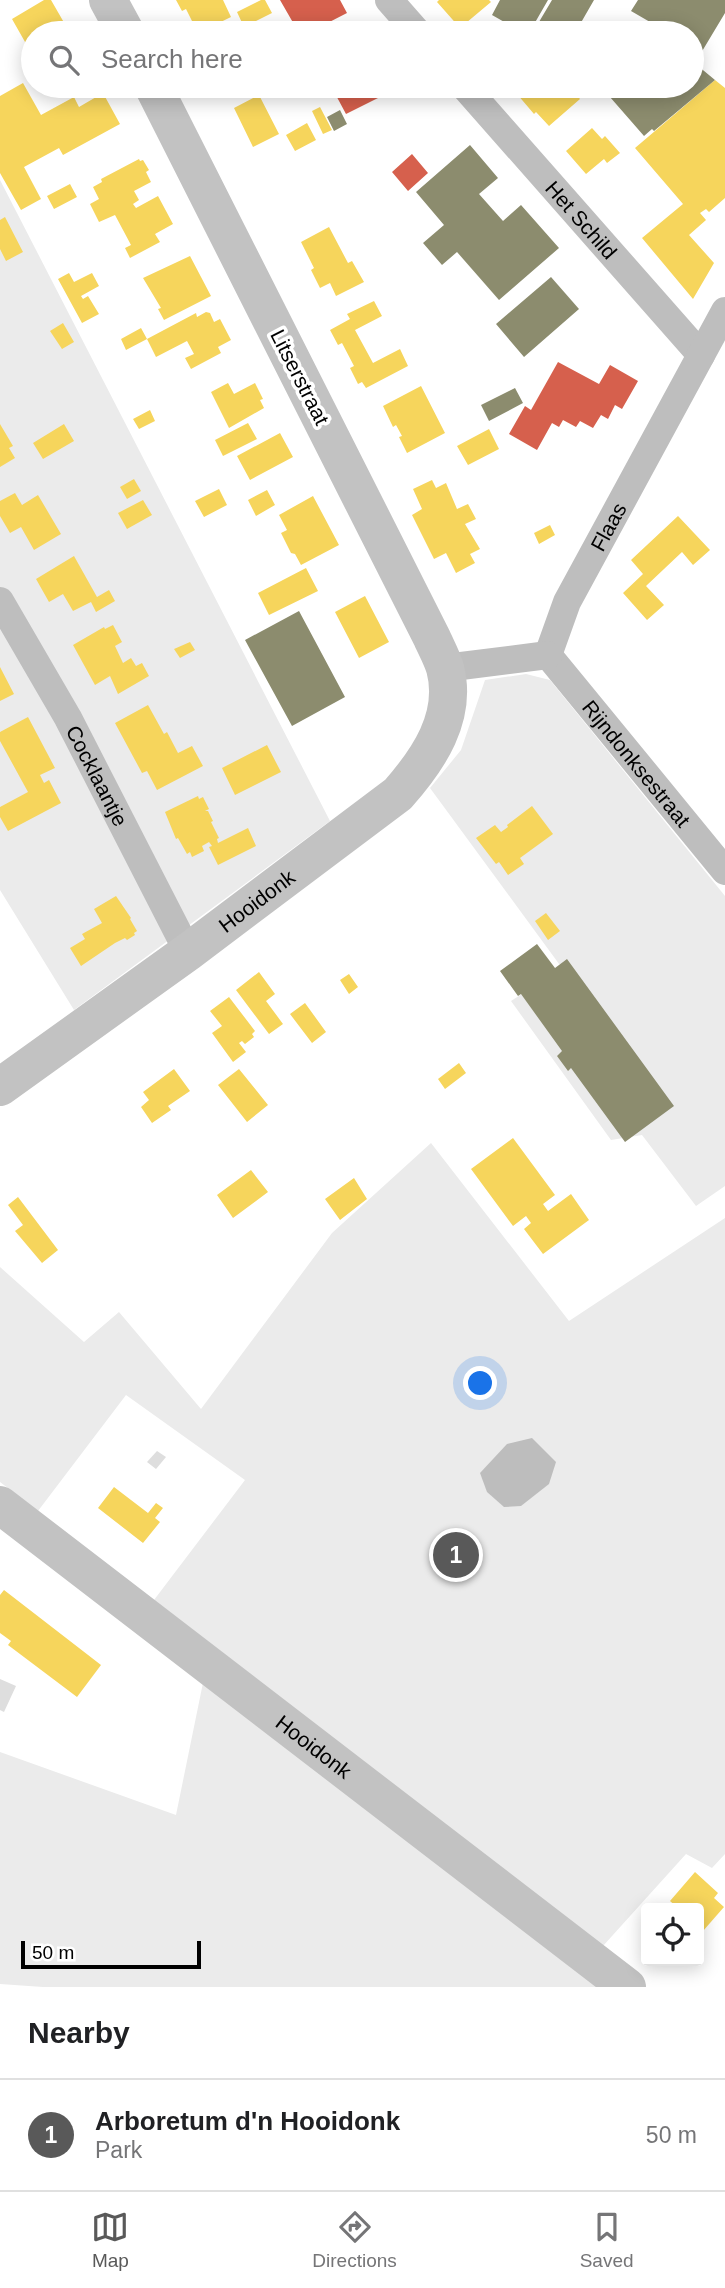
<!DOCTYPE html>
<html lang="en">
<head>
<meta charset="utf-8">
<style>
  body { margin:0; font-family:Helvetica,sans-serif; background:#f2f2f2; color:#202124 }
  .controls { position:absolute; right:21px; bottom:21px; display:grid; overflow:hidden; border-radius:7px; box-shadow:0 4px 18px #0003 }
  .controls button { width:63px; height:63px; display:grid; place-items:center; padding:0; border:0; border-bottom:2px solid #e0e0e0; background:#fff; color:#202124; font:35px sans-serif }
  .scale { position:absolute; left:21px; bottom:18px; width:180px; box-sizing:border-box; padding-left:7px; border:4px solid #000; border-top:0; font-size:19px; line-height:24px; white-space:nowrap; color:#000; -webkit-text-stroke:5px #fff; paint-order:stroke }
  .you { position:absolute; left:481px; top:1384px; width:24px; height:24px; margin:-18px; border:5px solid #fff; border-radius:50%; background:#1a73e8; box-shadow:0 0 0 10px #1a73e833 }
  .badge { display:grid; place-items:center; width:46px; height:46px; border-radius:50%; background:#595959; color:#fff; font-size:23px; font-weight:700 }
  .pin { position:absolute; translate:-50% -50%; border:4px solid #fff; box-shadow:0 2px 7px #0006 }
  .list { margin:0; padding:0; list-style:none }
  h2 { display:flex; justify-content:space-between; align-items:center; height:91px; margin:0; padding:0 28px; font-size:30px }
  h2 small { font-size:23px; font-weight:400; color:#757577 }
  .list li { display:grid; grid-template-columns:46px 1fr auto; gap:21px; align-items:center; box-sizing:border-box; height:112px; padding:0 28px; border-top:2px solid #e0e0e0 }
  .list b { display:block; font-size:26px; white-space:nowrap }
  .list p { margin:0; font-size:23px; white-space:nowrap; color:#757577 }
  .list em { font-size:23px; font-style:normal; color:#757577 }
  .icon { flex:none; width:38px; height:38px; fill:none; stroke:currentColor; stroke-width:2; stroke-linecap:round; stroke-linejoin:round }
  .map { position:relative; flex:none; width:725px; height:1987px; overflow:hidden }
  .search { position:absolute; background:#fff; box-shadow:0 4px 18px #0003; left:21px; right:21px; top:21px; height:77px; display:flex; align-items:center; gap:18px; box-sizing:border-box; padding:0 24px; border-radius:38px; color:#757577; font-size:26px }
  .sheet { height:203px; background:#fff }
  nav { display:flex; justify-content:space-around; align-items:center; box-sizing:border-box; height:98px; border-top:2px solid #e0e0e0; background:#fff; font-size:19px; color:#757577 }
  nav a { display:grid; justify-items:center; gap:4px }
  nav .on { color:#595959 }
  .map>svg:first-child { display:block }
</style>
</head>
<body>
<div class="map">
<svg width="725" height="1987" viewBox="0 0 725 1987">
  <rect width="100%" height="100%" fill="#fff"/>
  <path fill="#ebebeb" d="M0 180 330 821 74 1010 0 890Z
    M526 674 550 680 725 896V1186L696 1206 642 1135 611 1140 511 1001 562 968 430 788 461 750 485 680Z
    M431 1143 569 1321 725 1218V1854L712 1868 686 1854 603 1946 154 1600 245 1480 126 1395 38 1511 0 1482V1267L84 1342 119 1312 201 1409 332 1233Z
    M205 1673 606 1987H43L0 1984V1752L176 1815Z"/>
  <path fill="#bdbdbd" d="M532 1438 556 1462 549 1484 521 1506 504 1507 487 1492 480 1473 507 1444Z"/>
  <path fill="#f6d55c" d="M44 0H51L70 33H33V56L12 19Z
    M176 0H223L231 17 198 33 186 9 182 11Z
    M261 0H265L272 13 244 27 237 12Z
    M439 0H489L491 2 460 28 437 2Z
    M715 80 725 88V198L709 212 706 209 700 213 706 220 689 235 714 263 693 299 642 238 683 204 635 148Z
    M23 83 41 115 74 97 79 107 103 93 120 124 63 155 59 148 24 167 41 199 21 210 0 173V96Z
    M526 86H555L562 94 570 87 580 99 549 126 536 112 534 114 517 94Z
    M259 95 279 134 253 147 234 108Z
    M320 107 332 130 323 134 312 111Z
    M307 123 316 140 295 151 286 135Z
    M592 128 602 139 605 136 620 153 607 163 604 159 586 174 566 151Z
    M139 159 140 161 143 160 149 170 146 172 151 182 134 191 139 200 133 204 136 208 158 196 173 224 155 234 160 242 130 258 125 248 131 245 115 215 99 222 90 204 99 199 93 187 102 182 101 179Z
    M70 184 77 197 54 209 47 196Z
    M5 217 23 252 6 261 0 249V220Z
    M329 227 348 263 352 261 364 282 336 296 330 283 320 288 311 270 314 268 301 242Z
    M190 256 211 296 164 320 158 309 161 308 143 278Z
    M69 273 74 282 92 273 99 286 81 296 83 299 88 296 99 314 82 323 58 279Z
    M374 301 382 316 355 330 373 363 400 349 408 366 366 388 362 382 358 384 350 368 354 366 342 343 338 345 330 330 350 319 347 314Z
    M206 312 210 313 214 322 220 319 231 340 218 347 221 353 191 369 185 358 194 354 187 341 156 357 147 339 196 313 197 317Z
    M63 323 74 342 62 349 50 331Z
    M141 328 147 339 126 350 121 339Z
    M228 383 234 394 255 383 263 399 260 400 264 408 229 428 211 392Z
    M421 386 445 433 407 453 399 437 402 436 396 425 393 427 383 406Z
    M150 410 155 421 139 429 133 419Z
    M248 423 257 439 223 456 215 440Z
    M0 424 13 446 9 448 15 458 0 467Z
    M64 424 74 441 43 459 33 443Z
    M489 429 499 449 468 465 457 446Z
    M280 433 293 457 250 480 237 456Z
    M134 479 141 491 127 499 120 487Z
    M432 480 436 488 446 483 457 509 468 504 476 519 465 524 480 549 470 554 475 563 456 573 446 553 434 559 412 515 422 509 413 489Z
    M219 489 227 505 204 517 195 501Z
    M267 490 275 505 256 516 248 500Z
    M15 493 22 505 38 495 61 534 34 550 21 527 10 533 0 516V501Z
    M313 496 339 545 301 565 295 554 291 553 281 533 287 530 279 515Z
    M143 500 152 515 127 529 118 513Z
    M678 516 710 550 693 565 682 552 646 586 664 605 647 620 623 593 643 574 631 560Z
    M550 525 555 535 539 544 534 533Z
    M74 556 97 597 109 590 115 601 96 612 91 602 73 611 63 594 49 602 36 579Z
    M306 568 318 591 269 615 258 593Z
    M365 596 389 642 359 658 335 612Z
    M113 625 122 642 115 646 123 663 131 658 136 666 142 663 149 676 118 694 110 676 95 685 73 645 104 627 105 629Z
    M190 642 195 650 180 658 174 649Z
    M0 667 14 694 0 701Z
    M148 705 164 734 167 732 178 753 192 746 203 766 157 790 147 771 142 773 115 723Z
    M28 717 55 768 40 775 44 783 49 780 61 803 8 831 0 817V807L28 792 0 741V732Z
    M267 745 281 772 235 795 222 768Z
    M198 796 199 799 203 797 209 809 205 811H208L213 821 211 822 219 838 217 839 218 843 248 828 256 846 218 865 209 847 212 846 209 842 202 846 204 851 192 857 190 852 187 854 178 838 176 839 165 812Z
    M532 806 553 834 520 858 524 864 508 875 499 862 496 864 476 838 495 825 501 832 508 827 507 825Z
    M116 896 131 918 130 919 137 931 134 933 135 935 127 940 125 938 115 943 81 966 70 948 85 939 82 934 102 923 94 909Z
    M546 913 560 931 548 940 535 921Z
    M259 972 275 994 266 1001 283 1024 269 1034 236 990Z
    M349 974 358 987 349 994 340 980Z
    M229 997 255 1031 252 1034 254 1037 245 1044 242 1041 239 1043 246 1052 233 1062 212 1033 222 1026 210 1011Z
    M305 1003 326 1032 312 1043 290 1014Z
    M459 1063 466 1073 445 1089 438 1079Z
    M174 1069 190 1091 168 1106 171 1110 152 1123 141 1107 149 1100 143 1092Z
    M239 1069 268 1105 247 1122 218 1085Z
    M513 1138 555 1195 543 1204 548 1211 571 1194 589 1220 543 1254 524 1229 531 1223 526 1216 513 1226 471 1169Z
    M251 1170 268 1192 233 1218 217 1195Z
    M354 1178 367 1199 340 1220 325 1199Z
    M18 1197 58 1250 42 1263 15 1231 23 1225 8 1205Z
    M114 1487 148 1513 156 1503 163 1508 155 1518 160 1522 143 1543 98 1508Z
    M4 1590 101 1665 77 1697 8 1645 11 1641 0 1633V1595Z
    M695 1872 718 1893 714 1898 724 1907 703 1931 699 1926V1908H678L670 1901Z"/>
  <path fill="#d6604d" d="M280 0H340L347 13 308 33H299Z
    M331 86H383L380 97 346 114Z
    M412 154 428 173 408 191 392 172Z
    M558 362 599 384 610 365 638 381 622 409 615 405 608 419 601 415 593 428 580 421 576 427 563 420 559 427 552 423 537 450 509 434 525 406 531 410Z"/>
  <path fill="#8c8c6e" d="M500 0H548L529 33H524L492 15Z
    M552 0H594L575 33H547L536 27Z
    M638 0H725V13L701 53 692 47V33H669L631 11Z
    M692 61 715 80 654 131 652 129 644 136 603 89 606 86H692Z
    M340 110 347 124 334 131 327 117Z
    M470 145 498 178 479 194 503 221 521 205 559 248 499 300 457 252 442 265 423 243 444 225 416 192Z
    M551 277 579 309 524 357 496 324Z
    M515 388 523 403 489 421 481 405Z
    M299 611 345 697 292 726 245 640Z
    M537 944 555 968 567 959 674 1106 625 1142 571 1068 568 1071 557 1056 562 1051 521 994 518 996 500 971Z"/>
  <path fill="#dedede" d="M157 1451 166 1457 156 1469 147 1462Z
    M0 1679 16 1686 4 1712 0 1710Z"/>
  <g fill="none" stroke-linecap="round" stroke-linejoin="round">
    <g stroke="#bebebe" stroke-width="28">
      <path d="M389 0 418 33"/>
      <path id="s1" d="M464 86 701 355"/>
      <path id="s2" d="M0 601 68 718 188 952"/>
      <path id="s3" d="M548 655 567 602 725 311"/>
      <path id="s4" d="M548 655 725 871"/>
      <path d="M445 668 548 655"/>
    </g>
    <g stroke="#c2c2c2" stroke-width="38">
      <path d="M108 0 126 33"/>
      <path id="s5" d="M0 1087 188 952 398 794C428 760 458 717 445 668 442 658 436 647 432 638L153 86"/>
      <path id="s6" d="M0 1505 627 1987"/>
    </g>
  </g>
  <g text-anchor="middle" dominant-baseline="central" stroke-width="7" stroke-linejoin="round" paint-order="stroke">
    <g font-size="21" fill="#000" stroke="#fff">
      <text stroke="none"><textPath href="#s1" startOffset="178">Het Schild</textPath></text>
      <text transform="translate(300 377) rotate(63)">Litserstraat</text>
      <text stroke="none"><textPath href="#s3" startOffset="142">Flaas</textPath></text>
      <text stroke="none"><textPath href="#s4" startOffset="140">Rijndonksestraat</textPath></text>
      <text stroke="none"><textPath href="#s2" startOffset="200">Cocklaantje</textPath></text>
      <text stroke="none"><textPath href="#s5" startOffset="317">Hooidonk</textPath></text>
      <text stroke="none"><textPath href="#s6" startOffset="396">Hooidonk</textPath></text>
    </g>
  </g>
</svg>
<div class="controls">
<button><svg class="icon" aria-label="locate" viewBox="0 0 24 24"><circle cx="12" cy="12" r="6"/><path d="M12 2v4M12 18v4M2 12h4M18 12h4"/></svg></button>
</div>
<div class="scale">50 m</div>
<div class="you"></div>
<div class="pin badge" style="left:456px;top:1555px">1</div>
<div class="search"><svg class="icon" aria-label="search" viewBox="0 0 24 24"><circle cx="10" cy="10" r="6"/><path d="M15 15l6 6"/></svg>Search here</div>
</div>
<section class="sheet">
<h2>Nearby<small></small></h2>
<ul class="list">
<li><span class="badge">1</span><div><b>Arboretum d'n Hooidonk</b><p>Park</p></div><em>50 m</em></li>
</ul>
</section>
<nav>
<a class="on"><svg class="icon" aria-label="map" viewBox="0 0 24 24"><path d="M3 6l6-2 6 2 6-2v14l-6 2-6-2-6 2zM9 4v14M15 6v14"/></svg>Map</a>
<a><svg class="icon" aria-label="directions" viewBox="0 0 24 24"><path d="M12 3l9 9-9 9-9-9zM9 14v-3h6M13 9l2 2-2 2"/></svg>Directions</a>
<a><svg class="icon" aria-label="saved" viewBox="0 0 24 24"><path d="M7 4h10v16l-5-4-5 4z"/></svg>Saved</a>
</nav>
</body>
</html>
